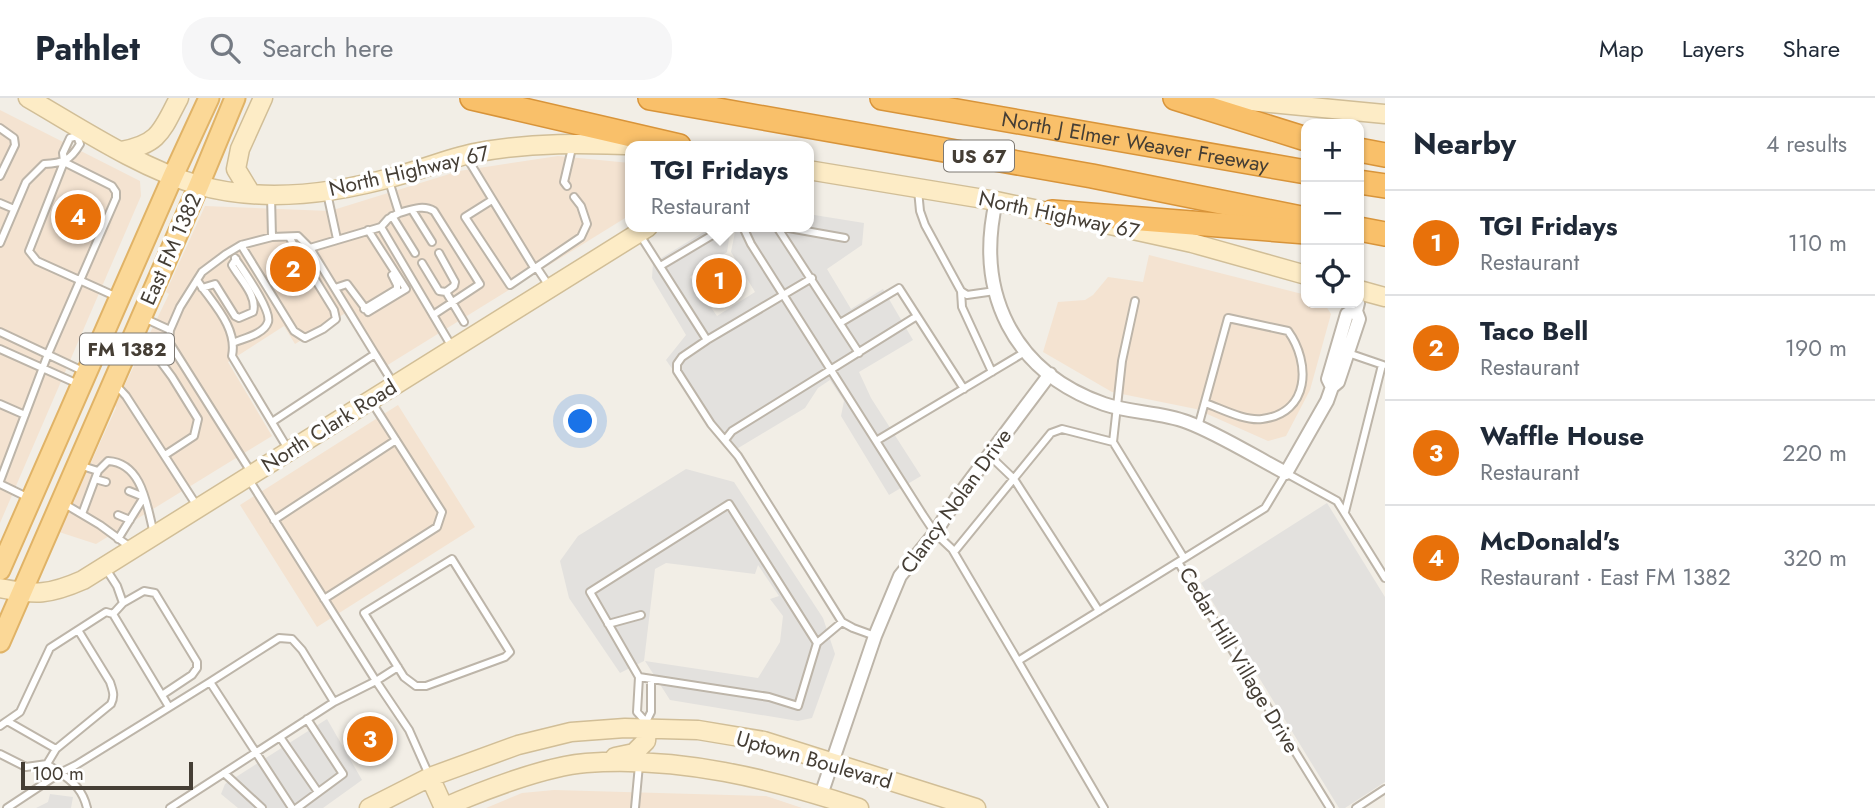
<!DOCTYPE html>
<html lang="en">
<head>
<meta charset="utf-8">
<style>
  body { margin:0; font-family:Jost,sans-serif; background:#f6f6f7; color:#1f2937 }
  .controls { position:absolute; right:21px; top:21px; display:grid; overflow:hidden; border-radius:14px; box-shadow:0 2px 5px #0004 }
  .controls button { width:63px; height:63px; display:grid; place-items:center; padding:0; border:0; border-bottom:2px solid #e0e1e3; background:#fff; color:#1f2937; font:35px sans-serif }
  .scale { position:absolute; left:21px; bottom:18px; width:172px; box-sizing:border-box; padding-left:7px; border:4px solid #453e35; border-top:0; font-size:19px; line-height:24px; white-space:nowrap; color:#453e35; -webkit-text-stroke:5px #fff; paint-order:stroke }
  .you { position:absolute; left:581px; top:324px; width:24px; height:24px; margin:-18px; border:5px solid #fff; border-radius:50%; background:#1a73e8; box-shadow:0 0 0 10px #1a73e833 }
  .badge { display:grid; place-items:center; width:46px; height:46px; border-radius:50%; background:#d93025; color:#fff; font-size:23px; font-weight:700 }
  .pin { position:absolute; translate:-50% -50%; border:4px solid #fff; box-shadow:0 2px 7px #0006 }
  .popup { position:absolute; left:625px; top:43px; width:189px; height:91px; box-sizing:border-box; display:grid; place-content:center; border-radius:14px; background:#fff; filter:drop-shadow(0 2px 5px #0005); font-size:23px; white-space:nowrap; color:#747a83 }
  .popup b { font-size:26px; color:#1f2937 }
  .popup::after { content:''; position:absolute; left:50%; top:100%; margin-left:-14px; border:14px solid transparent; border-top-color:#fff }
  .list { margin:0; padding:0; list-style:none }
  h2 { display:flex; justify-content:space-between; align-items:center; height:91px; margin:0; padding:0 28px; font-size:30px }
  h2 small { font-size:23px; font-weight:400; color:#747a83 }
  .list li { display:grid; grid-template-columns:46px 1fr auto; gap:21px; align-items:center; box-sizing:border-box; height:105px; padding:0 28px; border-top:2px solid #e0e1e3 }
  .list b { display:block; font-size:26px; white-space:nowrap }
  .list p { margin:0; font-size:23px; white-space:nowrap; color:#747a83 }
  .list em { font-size:23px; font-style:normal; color:#747a83 }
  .icon { flex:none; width:38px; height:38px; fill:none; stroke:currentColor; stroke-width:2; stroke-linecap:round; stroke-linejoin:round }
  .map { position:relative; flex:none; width:1385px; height:710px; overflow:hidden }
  header { display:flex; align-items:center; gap:42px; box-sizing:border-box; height:98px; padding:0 35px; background:#fff; border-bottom:2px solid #e0e1e3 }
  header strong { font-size:33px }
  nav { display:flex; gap:38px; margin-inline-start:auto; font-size:24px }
  .search { width:490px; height:63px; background:#f6f6f7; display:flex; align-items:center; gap:18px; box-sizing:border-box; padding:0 24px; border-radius:28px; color:#747a83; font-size:26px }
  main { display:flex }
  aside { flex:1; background:#fff }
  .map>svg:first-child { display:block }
</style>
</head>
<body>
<header>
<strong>Pathlet</strong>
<div class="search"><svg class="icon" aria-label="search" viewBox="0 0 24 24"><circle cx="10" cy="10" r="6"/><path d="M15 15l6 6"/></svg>Search here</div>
<nav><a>Map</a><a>Layers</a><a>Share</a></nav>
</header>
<main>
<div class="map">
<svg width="1385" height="710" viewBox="0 0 1385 710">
  <rect width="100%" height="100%" fill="#f2eee6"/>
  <path fill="#f4e3d1" d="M0 12 140 83 141 98 0 425Z
    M558 58 630 65V117L386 268 352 211 295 246 284 228 228 264 272 338 96 446 59 434 116 310 115 307 169 196 166 194 205 108 330 113 459 73Z
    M1149 157 1306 197V205H1324L1331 216 1310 292 1286 338 1268 343 1196 311 1112 294 1043 254 1058 204 1085 202 1093 197 1108 179 1143 184Z
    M398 307 475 429 317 529 240 407Z
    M554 692 766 698 802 710H486L522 695Z"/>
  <path fill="#e3e1de" d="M808 116 864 125 862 147 827 171 851 211 883 191 913 242 859 274 871 300 921 378 889 397 841 318 844 303 830 282 818 290 805 310 730 355 666 262 686 237 652 180 653 165 712 129H731L727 154 690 179 717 218 755 194 731 154 736 129H808Z
    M686 371 734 384 823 520 835 556 812 620 798 623 670 602 645 563 758 580 780 544 783 518 770 501 779 498 758 467 755 476 666 465 655 471 644 563 620 575 569 500 560 463 578 438Z
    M1327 405 1385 499V684L1345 710H1339L1201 485Z
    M327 621 362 682 323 710H238L221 696 225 686Z
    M50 696 73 699 71 710H36L48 704Z"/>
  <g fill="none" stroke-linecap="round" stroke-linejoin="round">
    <defs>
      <path id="lane" d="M0 30 14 40 15 47 0 78
        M77 38 70 40 63 55 64 64 29 153 37 163 117 199
        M467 60 533 168 537 170 549 188
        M567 88 564 84 572 50
        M918 92 920 113 925 127 961 193 967 197 995 193
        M327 95 337 141
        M271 98 272 139
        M492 102 465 119 510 187 581 139 587 126 581 108 574 99
        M0 105 14 111
        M412 112 432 144
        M399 115C410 112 423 106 434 113L480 186 433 217
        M392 118 415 155
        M381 129 452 249
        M743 129 751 146 923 417 935 435 952 451 1018 563 1178 464
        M777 129 859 255
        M783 129 845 140
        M640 137 707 242
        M0 145 26 84 44 66C63 65 70 63 80 46L77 38 79 35
        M241 147 294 233 305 240 323 231 336 221 334 212 289 139
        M439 155 455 184 454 188 446 194
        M235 160C242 171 272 212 268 224 264 236 245 240 235 244
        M422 165 439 193 446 194 464 224
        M662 167 726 129
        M812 180 707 242 682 259 677 266V273L711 326 738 358 842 524 853 530 875 538
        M197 182C212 205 238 229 232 258L288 351
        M202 190 215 186 235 218 239 220 253 214C258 198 239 180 232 167L236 161
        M335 190 347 186 368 214 406 191 368 132
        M961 193 962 209 992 274
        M1135 203 1122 263 1113 344 1184 460
        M364 211 397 191V187L392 177
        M146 221 170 232 169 244 251 374
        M840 225 899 190 964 291
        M170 232 180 209 202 174 226 156 241 147 272 139 298 138 310 150 381 129 388 121 399 115 389 83
        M138 233 172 279 198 321 194 338 165 357
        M0 234 85 274
        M0 251 78 286
        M1348 255 1383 267
        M375 256 393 285
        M115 286 126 298 197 408
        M0 306 25 317
        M272 324 375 256 310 150
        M1198 329 1228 220 1288 233C1311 265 1310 315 1262 321 1244 323 1222 311 1205 305
        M725 342 732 333 917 218
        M876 343 1025 254
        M990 358 1014 381 1099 513
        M79 367 98 373 108 363C143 365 147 409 154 436
        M248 380 376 583 398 569
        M95 381 106 384
        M0 383 48 256 116 100V94L112 88 64 64
        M0 386 29 400
        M63 405 100 427 130 449
        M1345 414 1382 267
        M82 416 98 373
        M118 417 130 422
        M274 422 396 342
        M118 441 144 399 129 393
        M954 454 1051 335 1062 331 1113 344
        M452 461 510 554 505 559 426 588H416L404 579 364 515Z
        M106 471 117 488 123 505 113 516 169 609
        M324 501 437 429 442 414 371 303
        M123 505 144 493 155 495 197 564V570L192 577 162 597
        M608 526 641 517
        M1018 563 1104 710
        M639 579 769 599 798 608 817 545 842 524
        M651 581V614L646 624 637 614 639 579 590 494 729 406 817 545
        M7 623 20 614 50 550 106 514 113 516
        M0 628 7 623 56 651 47 666
        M280 639 318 694
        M56 651 111 606C115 598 113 593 110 584L78 532
        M0 656 26 669 47 666 60 675 76 667 210 584
        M224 675 262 710
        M7 710 60 675C74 684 83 693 87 710
        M170 710 334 604 376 583 409 632 429 677
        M292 710 210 584 279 540 292 541 302 552 334 604
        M297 710 343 676 307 621
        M635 710 639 667
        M1330 710 1178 464 1265 410 1286 375 1337 403 1385 480
        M1356 710 1385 691"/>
      <path id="street" d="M996 103C975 195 1013 274 1104 306 1130 315 1161 314 1187 324 1219 336 1255 359 1286 375L1327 303 1332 289
        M1356 213 1347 216 1328 281 1332 289 1338 284 1359 221 1356 213 1358 205
        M821 697 875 538 900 478 935 435 957 400 1050 276"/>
      <path id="secondary" d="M28 0C80 30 140 70 198 87 262 105 334 96 397 78 423 71 447 61 474 55 530 44 586 45 643 48
        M1217 0 1385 16
        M121 53C160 46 162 32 179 0
        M808 72 996 103 1062 117
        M250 94 236 71 240 51 263 0
        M1110 127 1192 145 1306 177
        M1359 192 1385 199
        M0 490C36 497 49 497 83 482L648 129
        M615 659 634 655 646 643 647 631
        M430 679 444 710
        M369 710 430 679 518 647 571 634 625 630 698 632 764 643 976 710
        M443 710C481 693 546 668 586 665 679 658 772 681 859 710"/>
      <path id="primary" d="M0 472 173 78 209 0
        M0 544 199 87 235 0"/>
      <g id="highway">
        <path d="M472 0 679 48"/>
        <path d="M650 0 1092 78 1306 121"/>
        <path id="s1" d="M882 0 1306 74"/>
        <path d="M1175 0 1306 41"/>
        <path d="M1359 52 1385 57"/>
        <path d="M1359 84 1385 88"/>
        <path d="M1052 114 1306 134"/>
        <path d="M1359 131 1385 136"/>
      </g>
    </defs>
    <use href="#lane" stroke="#bdb5a9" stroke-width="10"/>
    <use href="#street" stroke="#bdb5a9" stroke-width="16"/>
    <use href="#secondary" stroke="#d1be97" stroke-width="21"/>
    <use href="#primary" stroke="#e0b367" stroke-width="23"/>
    <use href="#highway" stroke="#d8943a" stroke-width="26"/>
    <use href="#lane" stroke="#fff" stroke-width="6"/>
    <use href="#street" stroke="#fff" stroke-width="12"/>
    <use href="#secondary" stroke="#fdecc6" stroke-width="18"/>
    <use href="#primary" stroke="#fbd897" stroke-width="19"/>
    <use href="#highway" stroke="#f9c06a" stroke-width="23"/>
  </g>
  <g text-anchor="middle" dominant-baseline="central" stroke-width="7" stroke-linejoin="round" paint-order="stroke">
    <g fill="#fff" stroke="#7d7872" stroke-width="2">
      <rect x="944" y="42.5" width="70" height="31" rx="5"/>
      <rect x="80" y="235.5" width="94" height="31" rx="5"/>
    </g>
    <g font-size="19" font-weight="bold" fill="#453e35">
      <text x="979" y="58">US 67</text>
      <text x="127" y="251">FM 1382</text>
    </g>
    <g font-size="21" fill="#453e35" stroke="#fff">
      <text stroke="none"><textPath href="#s1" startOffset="257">North J Elmer Weaver Freeway</textPath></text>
      <text transform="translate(409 73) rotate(-13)">North Highway 67</text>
      <text transform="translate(1059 117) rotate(12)">North Highway 67</text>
      <text transform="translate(171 151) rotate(-66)">East FM 1382</text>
      <text transform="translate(329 328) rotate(-32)">North Clark Road</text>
      <text transform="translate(956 403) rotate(-54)">Clancy Nolan Drive</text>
      <text transform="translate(1239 562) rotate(59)">Cedar Hill Village Drive</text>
      <text transform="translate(814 662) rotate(16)">Uptown Boulevard</text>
    </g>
  </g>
</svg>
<div class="controls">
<button>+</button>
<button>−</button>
<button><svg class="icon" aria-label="locate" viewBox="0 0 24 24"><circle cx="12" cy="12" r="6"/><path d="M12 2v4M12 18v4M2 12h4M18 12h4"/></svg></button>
</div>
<div class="scale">100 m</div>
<div class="you"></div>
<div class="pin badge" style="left:719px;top:183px;background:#e8710a">1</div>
<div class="popup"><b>TGI Fridays</b>Restaurant</div>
<div class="pin badge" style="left:293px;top:171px;background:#e8710a">2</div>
<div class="pin badge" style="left:370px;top:641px;background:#e8710a">3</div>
<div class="pin badge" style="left:78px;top:119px;background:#e8710a">4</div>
</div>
<aside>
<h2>Nearby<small>4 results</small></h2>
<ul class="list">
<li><span class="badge" style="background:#e8710a">1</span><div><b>TGI Fridays</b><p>Restaurant</p></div><em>110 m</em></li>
<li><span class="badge" style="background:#e8710a">2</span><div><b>Taco Bell</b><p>Restaurant</p></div><em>190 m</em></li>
<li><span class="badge" style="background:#e8710a">3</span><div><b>Waffle House</b><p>Restaurant</p></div><em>220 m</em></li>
<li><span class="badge" style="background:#e8710a">4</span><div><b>McDonald's</b><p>Restaurant · East FM 1382</p></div><em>320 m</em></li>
</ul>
</aside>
</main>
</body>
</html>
